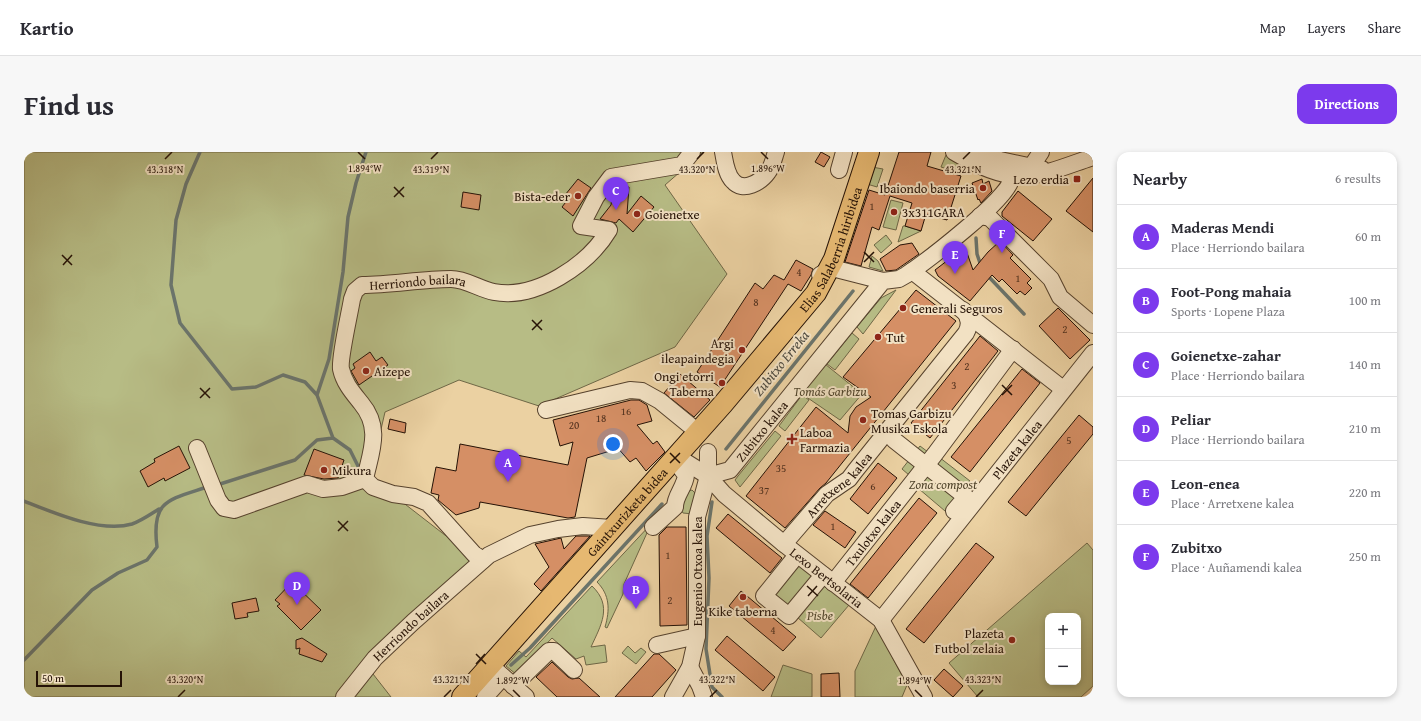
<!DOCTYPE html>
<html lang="en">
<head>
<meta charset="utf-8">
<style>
  body { margin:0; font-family:"Gentium Book Plus",serif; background:#f7f7f7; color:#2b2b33 }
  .controls { position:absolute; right:12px; bottom:12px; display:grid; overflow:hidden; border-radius:8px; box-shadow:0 2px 6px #0003 }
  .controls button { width:36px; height:36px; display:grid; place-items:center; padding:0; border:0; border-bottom:1px solid #e1e1e2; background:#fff; color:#2b2b33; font:20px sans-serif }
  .scale { position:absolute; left:12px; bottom:10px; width:86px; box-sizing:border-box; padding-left:4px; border:2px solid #251206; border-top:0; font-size:11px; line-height:14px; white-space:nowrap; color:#251206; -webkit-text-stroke:3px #f2e1c3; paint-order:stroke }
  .you { position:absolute; left:589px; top:292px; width:14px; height:14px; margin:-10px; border:3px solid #fff; border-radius:50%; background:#1a73e8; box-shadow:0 0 0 6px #1a73e833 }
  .badge { display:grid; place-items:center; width:26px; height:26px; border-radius:50%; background:#7c3aed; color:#fff; font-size:13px; font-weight:700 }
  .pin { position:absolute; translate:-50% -33px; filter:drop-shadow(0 1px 2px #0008) }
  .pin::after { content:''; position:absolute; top:21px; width:14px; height:12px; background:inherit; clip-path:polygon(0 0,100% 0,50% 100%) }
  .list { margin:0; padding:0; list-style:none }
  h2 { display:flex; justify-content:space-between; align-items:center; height:52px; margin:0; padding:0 16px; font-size:17px }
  h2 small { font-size:13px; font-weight:400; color:#7c7c81 }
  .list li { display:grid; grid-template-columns:26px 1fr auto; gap:12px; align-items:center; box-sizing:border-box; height:64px; padding:0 16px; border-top:1px solid #e1e1e2 }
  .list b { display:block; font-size:15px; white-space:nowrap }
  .list p { margin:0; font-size:13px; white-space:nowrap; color:#7c7c81 }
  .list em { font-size:13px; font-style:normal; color:#7c7c81 }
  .map { position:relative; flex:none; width:1069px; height:545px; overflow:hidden; border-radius:12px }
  header { display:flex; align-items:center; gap:24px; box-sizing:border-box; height:56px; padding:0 20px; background:#fff; border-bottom:1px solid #e1e1e2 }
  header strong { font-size:19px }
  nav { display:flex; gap:22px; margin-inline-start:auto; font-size:14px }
  .intro { display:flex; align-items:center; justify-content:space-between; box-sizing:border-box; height:96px; padding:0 24px }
  h1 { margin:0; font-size:28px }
  .button { padding:10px 18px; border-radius:12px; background:#7c3aed; color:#fff; font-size:14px; font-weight:700 }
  main { display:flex; gap:24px; padding:0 24px }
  aside { flex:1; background:#fff; border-radius:12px; box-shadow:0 2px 6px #0003 }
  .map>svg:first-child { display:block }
</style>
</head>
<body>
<header>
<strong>Kartio</strong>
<nav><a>Map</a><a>Layers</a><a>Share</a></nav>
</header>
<div class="intro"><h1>Find us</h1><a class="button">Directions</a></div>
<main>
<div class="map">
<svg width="1069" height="545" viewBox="0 0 1069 545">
  <rect width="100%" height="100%" fill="#ebd1a2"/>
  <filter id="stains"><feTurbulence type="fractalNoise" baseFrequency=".005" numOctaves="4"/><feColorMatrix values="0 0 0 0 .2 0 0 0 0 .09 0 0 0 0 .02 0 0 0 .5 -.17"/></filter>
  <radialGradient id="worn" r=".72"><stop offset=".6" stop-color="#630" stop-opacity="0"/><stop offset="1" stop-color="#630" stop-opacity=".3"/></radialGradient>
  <path fill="#b7bc85" stroke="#6e6746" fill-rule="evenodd" d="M0 0H679L641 33 703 122 651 195 515 254 435 228 361 260 346 325 457 411 342 513 367 545H0Z
    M922 3 940 14 941 18 940 22 917 15Z
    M848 15 859 17 853 35 843 32Z
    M867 48 879 51 872 78 859 75Z
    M879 74H881L897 79 874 90Z
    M862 83 868 91 857 101 850 93Z
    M848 104 854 109 859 119 845 115Z
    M872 138 839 182 833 175 857 146Z
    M828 181 835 187 811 218 803 212Z
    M801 212 838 242 816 268 778 242Z
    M778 243 785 248 761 279 755 274Z
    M751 279 757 284 716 335 711 328 714 324Z
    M896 294 904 300 885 323 878 317Z
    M911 302 946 329 921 359 888 331Z
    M668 338 674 344 669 362 659 361 654 354 665 339Z
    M627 372 600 432 599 442 583 476 581 475C586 458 586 443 573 430Z
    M1063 391 1069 398V534L1057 545H954L925 511ZM1024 464H1054V530H1024Z
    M771 408 792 426 764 461 743 444Z
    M801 433 825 453 797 486 773 465Z
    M568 434C589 454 577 473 567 495L581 493 583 510 562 513 560 504 552 507 528 486 493 523 482 514 495 499 502 505Z
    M852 474 883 533 878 545H831V519Z
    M604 494 611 501 617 496 622 500 612 512 598 501Z
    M759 513 788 522V545H747Z"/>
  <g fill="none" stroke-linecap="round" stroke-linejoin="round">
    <path stroke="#6b746b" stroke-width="3.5" d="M176 0 162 32 152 68 147 133 156 171 208 237 232 235 259 223 281 230 293 243 309 286
      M952 86 953 102 957 114
      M964 124 1000 162
      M293 243 305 207 319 120 324 65 332 31 342 0
      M702 297 829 139
      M193 333 271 308 293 288 309 286 326 298 335 316
      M0 349C30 361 76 381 108 372 117 369 127 362 135 357
      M688 350 683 384 685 426 682 497 688 535 698 545
      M0 508 68 438 94 421 123 408 133 395C127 348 144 348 183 335
      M487 513 506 496 638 352"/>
  </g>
  <path fill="#d58f65" stroke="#251206" d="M797 0 806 5 800 15 791 10Z
    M875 0H907L903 14 937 24 923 68 902 62 897 79 881 74 888 51 866 44 855 78 848 75 837 114 821 110 845 38 861 43Z
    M1069 26V80L1042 59Z
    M554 27 567 36 549 64 538 55 545 46 541 43Z
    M958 27 959 32 965 29 968 39 957 51 955 47 954 48 948 31Z
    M591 35H605L603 62 617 44 630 55 609 80 595 67 592 71 576 67 587 53 589 38Z
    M994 39 1028 67 1009 89 978 64V60Z
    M439 40 457 43 455 58 437 55Z
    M976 89 989 103 986 106 1007 127 1003 131 1008 136 1001 143 996 139 993 142 978 127 975 130 968 123 946 149 914 124 911 118 941 95 949 118 964 100Z
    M888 91 895 102 872 118 862 119 856 107 876 93Z
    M772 108 789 117 787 123 777 139 764 132 696 235 673 220 731 131 739 137 750 123 760 128Z
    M892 138 932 169 802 331 796 336 761 376 722 344 792 255 824 281 826 264 832 255 847 245 819 225Z
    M1034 156 1066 188 1046 207 1015 174Z
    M956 184 974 199 906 286 887 271Z
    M346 200 352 209 358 205 364 213 335 233 327 219 331 216 329 212Z
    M998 217 1016 231 946 320 927 305Z
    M656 222 686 248 670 265 640 241Z
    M607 248H615L623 253 628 269 613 273 629 292 633 289 641 300 622 319 612 306 606 310 592 294 586 299 563 306 551 365 544 366 456 350 455 356 432 363 414 348 415 343 407 341 412 315 432 319 436 292 544 313 549 290 536 294 529 268Z
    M1055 263 1069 275V282L1002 364 984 350Z
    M366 267 382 271 381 281 364 277Z
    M155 294 166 316 141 329 140 326 124 335 116 319 131 310 130 307Z
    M290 297 320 308 314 326 300 327 280 323Z
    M854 311 873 326 844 362 826 347Z
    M895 346 913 361 844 446 826 432Z
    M801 359 832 380 821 396 789 373Z
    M704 362 758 406 746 421 692 376Z
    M643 375H662L663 473 636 474 635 383Z
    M552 384H566L517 439 510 432 525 415 511 392 537 386 540 397Z
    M952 391 970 405 900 491 882 477Z
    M268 430 297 458 277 478 253 454 256 452 251 448Z
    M717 439 772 485 759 499 705 454Z
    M232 446 235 459 223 461 224 465 211 467 208 451Z
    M703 484 751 525 739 539 691 498Z
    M278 486 303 502 298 510 275 502 276 496 272 497V488Z
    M630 502H635L652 518 628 545H591Z
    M528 510 544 525 548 527 555 526 576 545H533L512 525Z
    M920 517 939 534 929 545 910 528Z
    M815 521 816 545H797V522Z"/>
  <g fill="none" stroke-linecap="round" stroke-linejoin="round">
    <defs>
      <g id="minor">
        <path d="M699 0C701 10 702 22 709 29 719 41 737 30 744 20 748 15 750 6 752 0"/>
        <path d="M930 0C950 12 977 25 1000 24 1023 23 1047 12 1069 5"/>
        <path d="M954 0 976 8 1018 17"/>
        <path d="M815 18 820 0"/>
        <path d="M1000 19 1007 15 1017 0"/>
        <path d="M956 64 966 66 1027 127 1036 145 1069 173"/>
        <path d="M888 119 1039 237"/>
        <path d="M796 123 808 116 859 129"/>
        <path d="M522 258 606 238 618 239 636 249 674 280"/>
        <path d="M870 288 942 345 930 359"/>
        <path d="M173 296 194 348 200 356 210 358 283 332 299 337 318 335 341 327"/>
        <path id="s1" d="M652 304 684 324 700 342 760 392 857 468 900 545"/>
        <path id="s2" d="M684 324 706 318 859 129 875 127 882 123C900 111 987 45 987 27L982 22"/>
        <path d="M629 375 651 355C651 343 661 335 662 323L658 318 663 312"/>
        <path id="s3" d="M760 392 803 342 825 327 831 319 942 181C947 172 945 164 939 158"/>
        <path d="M773 403 740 444 765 464 799 423"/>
        <path id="s4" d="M459 408 450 402 404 351 390 345 369 342 349 335 341 327C347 299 358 276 337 251 329 241 320 231 317 217 315 207 326 160 328 147L331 139 338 133C368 133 397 127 427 127 442 127 455 137 470 140 512 148 564 113 585 78L557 74 572 45 587 25 658 13 668 0"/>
        <path id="s5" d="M809 431 911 302 989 197"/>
        <path id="s6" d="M857 468 1069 201"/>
        <path d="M633 493 673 484"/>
        <path d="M466 513 502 545"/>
        <path d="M666 515 676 534 680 545"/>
        <path d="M489 534 525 499H530L550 518"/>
        <path id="s7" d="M320 545 351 506 389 470 465 403 506 383 534 377 559 374 588 376"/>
        <path d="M461 545 479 525"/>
        <path id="s8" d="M649 545 666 515 673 484V365L684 324V300"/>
      </g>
      <g id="major">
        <path id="s9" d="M438 545 699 252 792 141 810 107 845 0"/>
      </g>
    </defs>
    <use href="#minor" stroke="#56422d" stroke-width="18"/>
    <use href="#major" stroke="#251206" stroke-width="22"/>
    <use href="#minor" stroke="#f2e1c3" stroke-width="16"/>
    <use href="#major" stroke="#e6b871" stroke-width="20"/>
  </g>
  <path fill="none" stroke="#251206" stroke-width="1.5" d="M334 0 341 7M737 0 744 7M141 7 148 0M407 7 414 0M673 7 680 0M939 7 946 0M370 35 380 45M370 45 380 35M840 100 850 110M38 103 48 113M840 110 850 100M39 113 48 103M508 168 518 178M508 178 518 168M978 233 988 243M176 236 186 246M978 243 988 233M176 246 186 236M646 301 656 311M646 311 656 301M314 369 324 379M314 379 324 369M783 434 794 444M784 444 793 434M452 502 462 512M452 512 461 502M489 538 496 545M891 538 898 545M154 545 161 538M420 545 427 538M686 545 693 538M952 545 959 538"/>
  <g fill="#8f2418" stroke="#f2e1c3" stroke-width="1.5">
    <rect x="1049" y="23" width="8" height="8" rx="2"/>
    <circle cx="959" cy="36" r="4"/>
    <circle cx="554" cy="44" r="4"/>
    <circle cx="870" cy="60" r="4"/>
    <circle cx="613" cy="62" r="4"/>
    <circle cx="879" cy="156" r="4"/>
    <circle cx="854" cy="185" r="4"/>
    <circle cx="718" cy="198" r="4"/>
    <circle cx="342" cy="219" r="4"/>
    <circle cx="698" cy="231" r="4"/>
    <circle cx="839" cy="268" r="4"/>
    <path d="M766 281h4v4h4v4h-4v4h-4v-4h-4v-4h4z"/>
    <circle cx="300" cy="318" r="4"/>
    <circle cx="719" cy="445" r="4"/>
    <circle cx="988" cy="488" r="4"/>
  </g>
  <g text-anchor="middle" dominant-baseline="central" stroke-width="4" stroke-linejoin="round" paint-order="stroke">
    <g font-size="11" fill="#51311e">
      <text x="848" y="54">1</text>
      <text x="775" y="120">4</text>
      <text x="994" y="126">1</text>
      <text x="732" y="150">8</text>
      <text x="1041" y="177">2</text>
      <text x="943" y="214">2</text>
      <text x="930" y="233">3</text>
      <text x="602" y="259">16</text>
      <text x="577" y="266">18</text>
      <text x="550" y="273">20</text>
      <text x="1045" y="288">5</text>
      <text x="757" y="316">35</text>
      <text x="849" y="334">6</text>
      <text x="740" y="338">37</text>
      <text x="809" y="374">1</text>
      <text x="644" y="403">1</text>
      <text x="646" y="448">2</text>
      <text x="749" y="478">4</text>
    </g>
    <g font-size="13" fill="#251206" stroke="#f2e1c3" text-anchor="start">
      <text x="1045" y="27" text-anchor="end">Lezo erdia</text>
      <text x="951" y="36" text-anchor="end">Ibaiondo baserria</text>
      <text x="546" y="44" text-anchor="end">Bista-eder</text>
      <text x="878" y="60">3x311GARA</text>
      <text x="621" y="62">Goienetxe</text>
      <text x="887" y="156">Generali Seguros</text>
      <text x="862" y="185">Tut</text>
      <text x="710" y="191" text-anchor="end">Argi<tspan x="710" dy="15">ileapaindegia</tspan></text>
      <text x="350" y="219">Aizepe</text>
      <text x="690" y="224" text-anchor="end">Ongi etorri<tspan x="690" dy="15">Taberna</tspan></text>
      <text x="847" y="261">Tomas Garbizu<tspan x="847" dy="15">Musika Eskola</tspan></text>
      <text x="776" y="280">Laboa<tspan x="776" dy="15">Farmazia</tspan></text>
      <text x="308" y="318">Mikura</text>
      <text x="719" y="459" text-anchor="middle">Kike taberna</text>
      <text x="980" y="481" text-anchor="end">Plazeta<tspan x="980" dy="15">Futbol zelaia</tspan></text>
    </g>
    <g font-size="13" fill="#251206" stroke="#f2e1c3">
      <text stroke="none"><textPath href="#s9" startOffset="583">Elias Salaberria hiribidea</textPath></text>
      <text stroke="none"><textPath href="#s4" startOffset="413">Herriondo bailara</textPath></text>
      <text stroke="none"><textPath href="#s2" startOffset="73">Zubitxo kalea</textPath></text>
      <text stroke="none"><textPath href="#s6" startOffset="218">Plazeta kalea</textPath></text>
      <text stroke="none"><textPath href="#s3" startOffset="81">Arretxene kalea</textPath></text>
      <text stroke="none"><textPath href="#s9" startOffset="248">Gaintxurizketa bidea</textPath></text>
      <text stroke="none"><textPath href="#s5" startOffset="64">Txulotxo kalea</textPath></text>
      <text stroke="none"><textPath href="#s8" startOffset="131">Eugenio Otxoa kalea</textPath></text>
      <text stroke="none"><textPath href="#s1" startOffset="194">Lexo Bertsolaria</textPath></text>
      <text stroke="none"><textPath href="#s7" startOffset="98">Herriondo bailara</textPath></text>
    </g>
    <g font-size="13" font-style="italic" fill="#51452c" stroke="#f2e1c3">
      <text x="806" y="239">Tomás Garbizu</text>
      <text x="919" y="332">Zona compost</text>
      <text x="796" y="463">Pisbe</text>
    </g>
    <g font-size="14" font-style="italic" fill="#4e4b41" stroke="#f2e1c3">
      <text transform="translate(757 211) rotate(-51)">Zubitxo Erreka</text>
    </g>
  </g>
  <g font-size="10" text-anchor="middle" fill="#251206" stroke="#f2e1c3" stroke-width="4" stroke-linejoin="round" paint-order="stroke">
    <text x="341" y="20">1.894°W</text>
    <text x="744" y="20">1.896°W</text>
    <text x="141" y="21">43.318°N</text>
    <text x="407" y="21">43.319°N</text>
    <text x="673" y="21">43.320°N</text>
    <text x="939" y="21">43.321°N</text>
    <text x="161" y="531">43.320°N</text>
    <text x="427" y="531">43.321°N</text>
    <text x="693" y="531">43.322°N</text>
    <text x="959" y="531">43.323°N</text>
    <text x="489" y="532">1.892°W</text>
    <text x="891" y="532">1.894°W</text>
  </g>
  <rect width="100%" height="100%" filter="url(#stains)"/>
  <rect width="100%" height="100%" fill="url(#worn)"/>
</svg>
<div class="controls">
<button>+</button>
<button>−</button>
</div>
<div class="scale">50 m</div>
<div class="you"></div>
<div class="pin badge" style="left:484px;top:330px">A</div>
<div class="pin badge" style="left:612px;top:457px">B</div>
<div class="pin badge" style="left:592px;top:58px">C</div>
<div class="pin badge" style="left:273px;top:453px">D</div>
<div class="pin badge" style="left:931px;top:122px">E</div>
<div class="pin badge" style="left:978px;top:101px">F</div>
</div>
<aside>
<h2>Nearby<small>6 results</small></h2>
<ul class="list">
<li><span class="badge">A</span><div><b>Maderas Mendi</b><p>Place · Herriondo bailara</p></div><em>60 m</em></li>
<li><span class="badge">B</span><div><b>Foot-Pong mahaia</b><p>Sports · Lopene Plaza</p></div><em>100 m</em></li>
<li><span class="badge">C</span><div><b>Goienetxe-zahar</b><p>Place · Herriondo bailara</p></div><em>140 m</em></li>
<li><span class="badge">D</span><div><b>Peliar</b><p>Place · Herriondo bailara</p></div><em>210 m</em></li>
<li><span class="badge">E</span><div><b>Leon-enea</b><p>Place · Arretxene kalea</p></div><em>220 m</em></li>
<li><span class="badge">F</span><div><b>Zubitxo</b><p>Place · Auñamendi kalea</p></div><em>250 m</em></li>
</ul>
</aside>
</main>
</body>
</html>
